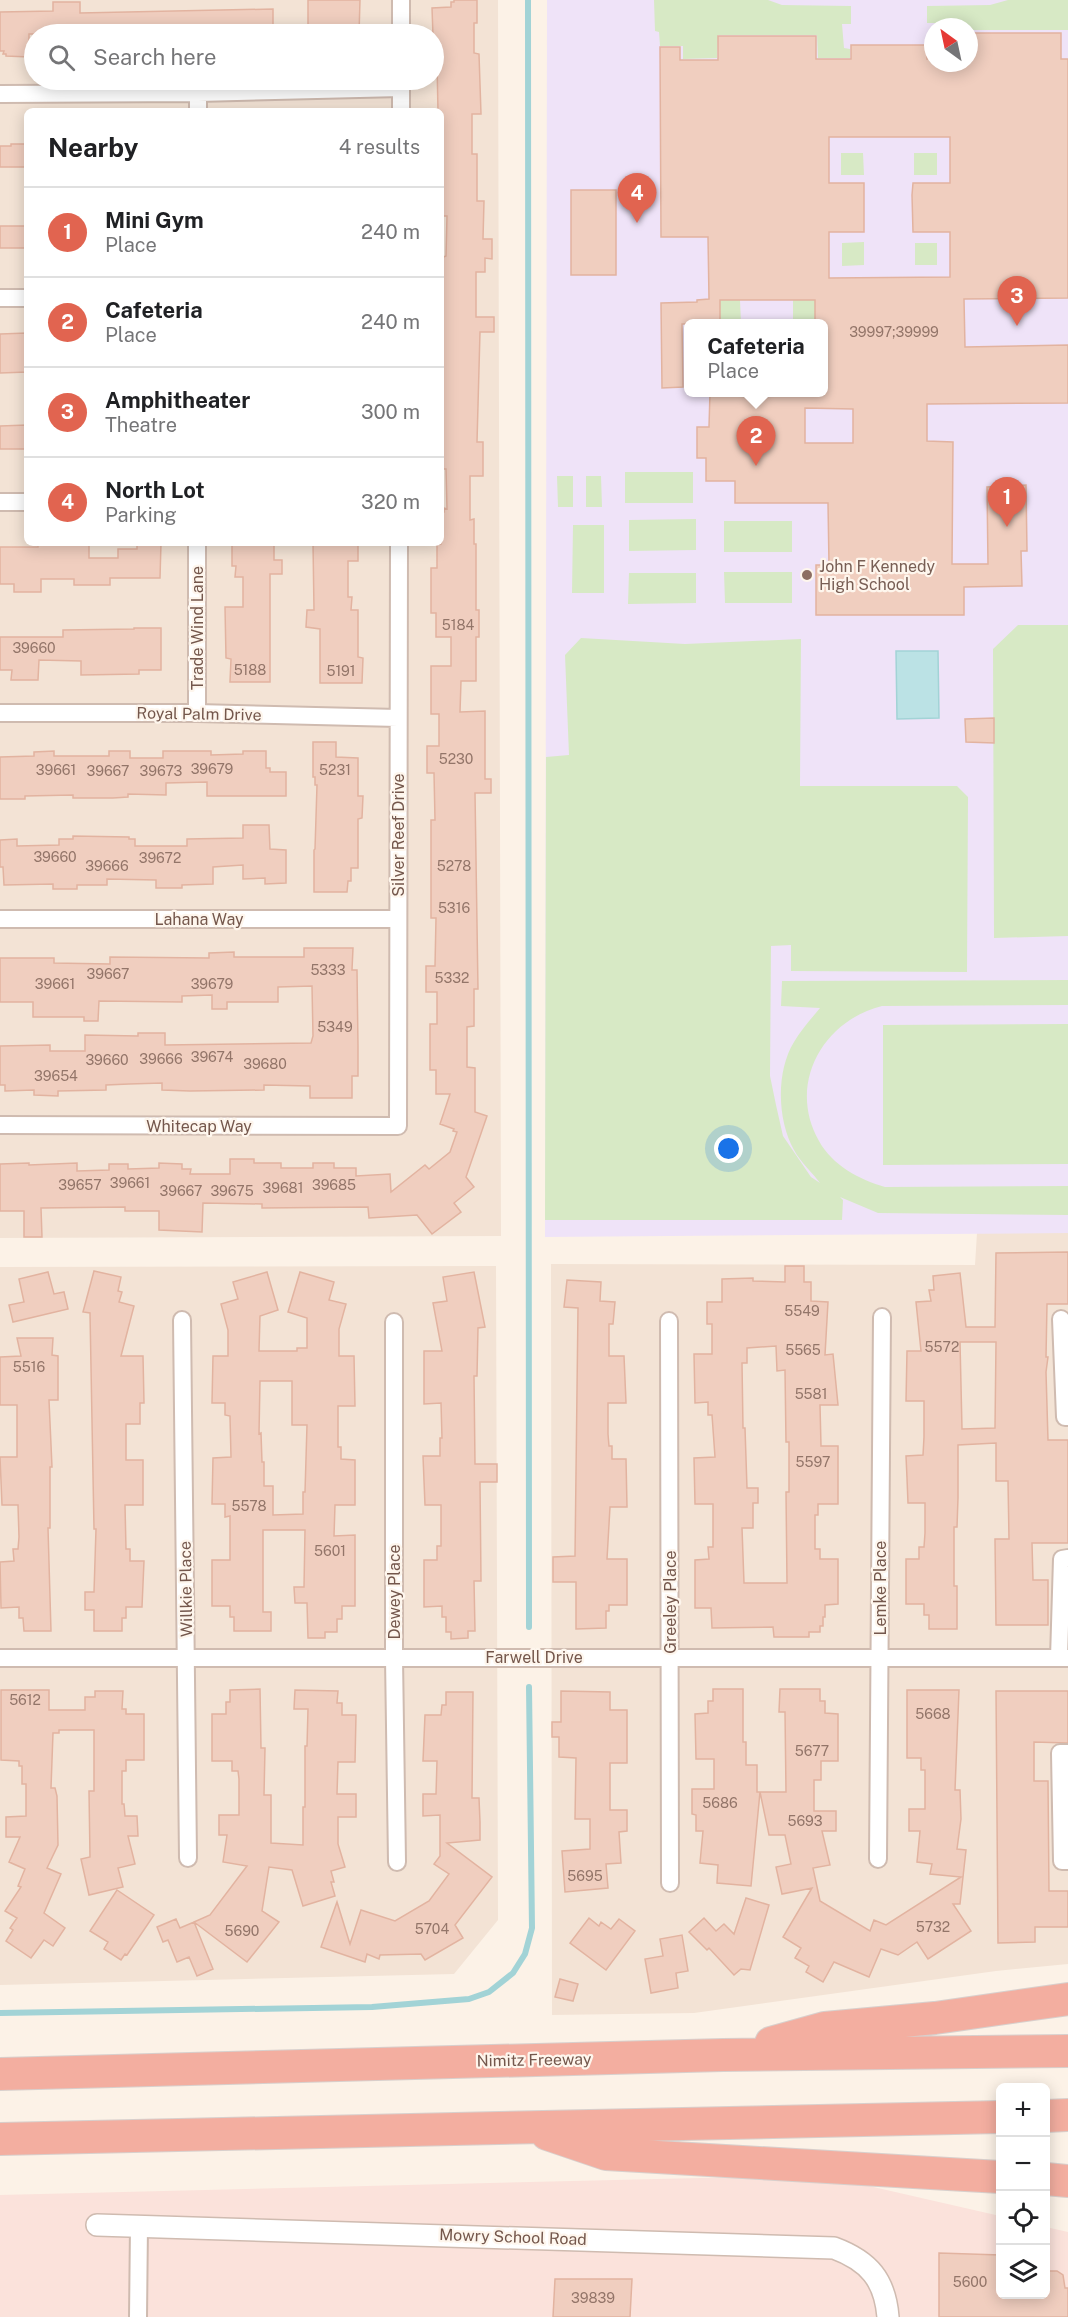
<!DOCTYPE html>
<html lang="en">
<head>
<meta charset="utf-8">
<style>
  body { margin:0; font-family:"Public Sans",sans-serif; background:#f2f2f2; color:#202124 }
  .controls { position:absolute; right:18px; bottom:18px; display:grid; overflow:hidden; border-radius:9px; box-shadow:0 3px 15px #0003 }
  .controls button { width:54px; height:54px; display:grid; place-items:center; padding:0; border:0; border-bottom:2px solid #e0e0e0; background:#fff; color:#202124; font:30px sans-serif }
  .compass { position:absolute; left:924px; top:18px; width:54px; height:54px; border-radius:50%; background:#fff; box-shadow:0 3px 15px #0003; rotate:327deg }
  .you { position:absolute; left:729px; top:1149px; width:21px; height:21px; margin:-15px; border:4px solid #fff; border-radius:50%; background:#1a73e8; box-shadow:0 0 0 9px #1a73e833 }
  .badge { display:grid; place-items:center; width:39px; height:39px; border-radius:50%; background:#e16450; color:#fff; font-size:20px; font-weight:700 }
  .pin { position:absolute; translate:-50% -50px; filter:drop-shadow(0 2px 3px #0008) }
  .pin::after { content:''; position:absolute; top:32px; width:21px; height:18px; background:inherit; clip-path:polygon(0 0,100% 0,50% 100%) }
  .popup { position:absolute; left:684px; top:319px; width:144px; height:78px; box-sizing:border-box; display:grid; place-content:center; border-radius:9px; background:#fff; filter:drop-shadow(0 2px 4px #0005); font-size:20px; white-space:nowrap; color:#757577 }
  .popup b { font-size:22px; color:#202124 }
  .popup::after { content:''; position:absolute; left:50%; top:100%; margin-left:-12px; border:12px solid transparent; border-top-color:#fff }
  .list { margin:0; padding:0; list-style:none }
  h2 { display:flex; justify-content:space-between; align-items:center; height:78px; margin:0; padding:0 24px; font-size:26px }
  h2 small { font-size:20px; font-weight:400; color:#757577 }
  .list li { display:grid; grid-template-columns:39px 1fr auto; gap:18px; align-items:center; box-sizing:border-box; height:90px; padding:0 24px; border-top:2px solid #e0e0e0 }
  .list b { display:block; font-size:22px; white-space:nowrap }
  .list p { margin:0; font-size:20px; white-space:nowrap; color:#757577 }
  .list em { font-size:20px; font-style:normal; color:#757577 }
  .icon { flex:none; width:33px; height:33px; fill:none; stroke:currentColor; stroke-width:2; stroke-linecap:round; stroke-linejoin:round }
  .map { position:relative; flex:none; width:1068px; height:2317px; overflow:hidden }
  .search { position:absolute; background:#fff; box-shadow:0 3px 15px #0003; left:24px; top:24px; width:420px; height:66px; display:flex; align-items:center; gap:15px; box-sizing:border-box; padding:0 21px; border-radius:33px; color:#757577; font-size:22px }
  .panel { position:absolute; background:#fff; box-shadow:0 3px 15px #0003; left:24px; top:108px; width:420px; height:438px; border-radius:9px }
  .map>svg:first-child { display:block }
</style>
</head>
<body>
<div class="map">
<svg width="1068" height="2317" viewBox="0 0 1068 2317">
  <rect width="100%" height="100%" fill="#fcf2e7"/>
  <path fill="#f3e3d5" fill-rule="evenodd" d="M0 0H498L501 1236 0 1238ZM34 34H434V80H34ZM27 111H441V543H27Z
    M977 1233H1068V1964L996 1971 694 2013 552 2015 551 1264 975 1265Z
    M496 1266 498 1920 454 1974 0 1985V1267Z"/>
  <path fill="#fbe2db" d="M821 2175 1000 2216V2294H1046V2227L1068 2232V2317H0V2195Z"/>
  <path fill="#efe3f8" fill-rule="evenodd" d="M547 0H1068V1233L545 1237ZM933 27H969V63H933ZM688 324H824V392H688Z"/>
  <path fill="#d7e9c5" d="M654 0H768L782 5 851 6V24H842L844 48 850 49V58H818L817 35H718L717 58 683 59V46H660L659 32 655 31Z
    M1008 0H1068V30H969V27H935V23H927V6L990 5Z
    M841 153H863L864 175H841Z
    M914 153H937V175H914Z
    M864 242V265L842 266V243Z
    M915 243H937V265H915Z
    M720 300H740L741 323H720Z
    M793 300H815V323L793 324Z
    M625 472H693V503H625Z
    M557 476H573V507H558Z
    M586 476H601L602 507H586Z
    M696 519V550L629 551V520Z
    M724 521H792V552H724Z
    M573 525H604V593H572Z
    M724 572H792V603H725Z
    M629 573H696V603L628 604Z
    M1018 625H1068V936L994 938 993 649Z
    M581 638 685 644 801 639 800 786H957L968 797 967 972 791 971V945L771 946 770 1076 776 1105 783 1136 811 1177 820 1183C812 1172 801 1163 794 1150 777 1120 776 1071 794 1042 801 1030 811 1019 820 1008L781 1006 782 981 1068 980V1005L882 1006C822 1021 787 1085 819 1141 832 1165 860 1180 885 1187L1068 1186V1215L878 1213 840 1197 843 1200 842 1220H545L546 757 569 755 565 655Z
    M1068 1024V1164L883 1165V1025Z"/>
  <path fill="#bbe2e5" stroke="#a2d3d6" stroke-width="1.5" d="M896 651H938L939 718 897 719Z"/>
  <g fill="none" stroke-linecap="round" stroke-linejoin="round">
    <path stroke="#a2d3d6" stroke-width="6" d="M528 0 529 1627
      M0 2013 372 2007 469 1999 489 1992 513 1973 525 1954 532 1928 529 1687"/>
  </g>
  <path fill="#f0cebf" stroke="#e2b3a0" stroke-width="1.5" fill-rule="evenodd" d="M308 0H360L359 34H308Z
    M454 0H477V23H474V53L479 54 481 114H472V154H477V201H484L483 239H492V259L485 258V272H476V317H494V332H480L477 442H483V476H470V520L474 519V544H476V610H479V637H476V681H461L460 712 485 711V779H491V793H475L478 989H474V1026L467 1027V1067L475 1068V1112L487 1116 466 1177 474 1187 454 1203 461 1212 432 1234 417 1215 369 1218 368 1207 262 1208V1204L203 1203 202 1232 159 1230V1211H125V1207L41 1208 42 1237H24V1211H0V1164L29 1163V1165L77 1163V1171L109 1170V1164H128V1169L159 1168V1163L182 1164V1169H191L190 1174H230V1159H254V1163H281V1168H313V1163H334V1168H356V1176L390 1174 391 1192 425 1165 429 1169 450 1152 457 1132 453 1131 454 1129 440 1124 450 1094H436V1070H430V1024H437V992H426V966H435L436 918H431V820H435L434 773H427V746H439V714H431V666H451V637H436V613H431V568H437V544H441V512H444V508L447 509 446 469H442L441 466V258L446 256 447 216H443L441 213V111H438L437 63H434L432 8 451 7V2H454Z
    M53 2H80V13L273 9V34H29V57L6 56V54H3L4 51H0V12L53 11Z
    M969 33H1061V59H1068V298L964 299 965 347 1068 345V403L927 404V441L953 442 952 564H988L987 487 1026 485 1027 551H1021L1022 586 964 587V615H816V565H829L828 503H735V481H706V458H697V427H709L710 393H824V324H815V300H720V324H682L683 387 662 388 661 303 697 302V300L709 299 708 237H661L660 47H680V60H718V36H816V59H851V45H927V59H933V63H969ZM829 137H950V183H913L912 195 913 232H950V277L829 278V232H864V183H829ZM805 408 853 409V443H805Z
    M11 144H27V167H0V146H11Z
    M571 190H616V275H571Z
    M0 226H27V248H0Z
    M27 333V372L0 373V334Z
    M27 425V449H0V426Z
    M38 543H89V558H118V549H137V543H161L160 578H110V585H74V579H41V592H14V584H0V547H38Z
    M232 543H274V560H282V574H270V682H230L231 659 226 658 225 607H243V577H235L236 566H232Z
    M313 543H358V561H348V597H352L351 610H358V657L363 658 362 683H320V629L306 627 307 610H314Z
    M134 628H161V670H139V674L81 675V661L39 660 38 680H11L12 670H0V637H63V630L134 629Z
    M994 718V743L966 742 965 719Z
    M313 742H336V757L358 758V796H363L362 818 358 819V868H351V881H348L347 892H314V850L315 849 317 785H315V777H313Z
    M54 751V756H109V751H130V758H163V751H211V755L243 754V751H266V768H270V772H286V796H207V782L166 783V795L128 794V797L113 798H73V795L25 796V799H0V757L34 756V752Z
    M243 825H269L270 849 286 850V883L265 884V878L243 879V865L213 867V884L182 885V888H156V880L107 879V885H77V889H53V884L4 885 3 867H0V840L17 839V846L59 845V839H73V836L129 837V839H135V846H187V839L243 838Z
    M304 948H353L352 970H357L358 1046V1076H352V1098H310V1086L264 1085V1090L190 1091 162 1090V1083L129 1084 106 1085V1090L58 1091V1096L34 1095V1090L5 1091V1085H0V1046L50 1045V1051H85V1035L138 1036V1033H165V1045L311 1043 313 1036 312 986 278 987V1002H227V1009H212V995L182 996V1002L99 1001 98 1021H84V1017H33V1002H0V958H54V963L110 964V957L209 958V953L234 952V957H304Z
    M1068 1252V1304H1047L1046 1357H1048L1046 1372 1048 1440H1068V1543H1032L1033 1580H1048V1625H996L995 1539H1009L1008 1481H996V1443L958 1445V1498L957 1527H954V1586H957V1629H929V1615H924V1604H906V1559H919V1547H924L925 1533V1503H908L907 1478 906 1456 923 1455 924 1437V1401H906L907 1351H921L916 1302 931 1301 929 1290H934L933 1276 960 1273 966 1327H995L996 1253ZM960 1342H996L995 1428 962 1429Z
    M785 1266H804V1282H811V1301L828 1302 825 1355 833 1354 838 1405H820L821 1446H838V1504H818V1515H815V1549H820V1559H838V1604L825 1605V1617H823V1626H820V1632H809V1637H774L773 1627 712 1628 711 1608H695V1560L709 1559 708 1547H713V1504H695L694 1458 715 1457 712 1415H708V1402L695 1403 694 1354H712V1324H707V1302H722V1279L753 1278V1281L785 1282ZM776 1346 777 1371 785 1370 786 1442H789V1492H786L787 1583H744L742 1528H753V1503H758V1488H747L745 1428H743L742 1363H747V1348Z
    M94 1271 121 1277 118 1291 122 1292 119 1302 134 1306 121 1356H143L144 1403H140V1424H126V1460H143V1505H125L126 1549H130V1561H144L142 1607H126V1618H122V1631H94V1610H85V1592H94L96 1529H94L90 1313 83 1312Z
    M48 1272 54 1294 64 1292 68 1309 13 1322 9 1305 24 1302 19 1279Z
    M267 1272 278 1310 260 1316 259 1351H297V1348H307V1318L288 1312 300 1272 334 1282 329 1300 346 1304 339 1329V1356H354L355 1406H338V1447H341V1459L355 1460V1505H335L334 1536 355 1535V1606H342V1619H337V1632H325V1638H308L307 1603H295L294 1587H304L305 1530H263V1612H271V1631H234V1617H230V1606H212V1560H230V1516L225 1517V1504H212L213 1458 231 1457 230 1416 225 1415V1403H212L213 1356H228V1330L221 1304 238 1299 233 1282ZM260 1381H292V1425H307L305 1492H303V1514L273 1515V1486H264V1462H262L261 1433 259 1434Z
    M474 1272 485 1327 478 1328 477 1376H474L475 1464H497V1482H480L481 1581H474L475 1631H468V1638L451 1639V1632H446V1617H442V1606L424 1607V1560H437V1546H441V1505H425L423 1456H440V1438H442L441 1403 424 1404V1351H442L433 1303 447 1301 443 1277Z
    M567 1280 601 1282 600 1301 615 1302 613 1324H609V1356H624L626 1403H608V1434L609 1446H612V1459H626L627 1507H610L607 1559H627V1605H609V1611H606V1628L576 1629V1582H553V1557L575 1556 578 1308 564 1307Z
    M17 1338H53L52 1355 58 1356V1400H49L52 1467H50V1528H48L51 1631H24L23 1618H19V1607L1 1608 0 1562 14 1561 13 1549H18L19 1537 18 1505H2L0 1457H17V1405H0V1357L21 1356Z
    M260 1689 261 1748H265L264 1795H271V1843L303 1845V1807H305V1746H307L308 1709H294L295 1690 338 1691 337 1703H342V1715H356L355 1762H338L337 1794H356V1817H338V1844L345 1867 331 1871 334 1882H331L335 1896 303 1906 292 1870 269 1867 262 1911 279 1922 247 1962 194 1922 210 1915 247 1866 223 1862 227 1835H219V1815H239V1779L238 1771H232V1761H212V1714H226V1702H230V1690Z
    M713 1689H743V1742H746V1765H757V1792H760L751 1886 717 1883 718 1865 700 1863 703 1831H696V1815L692 1814V1789H714V1759H696L695 1714 708 1713V1701H713Z
    M780 1689H820V1701H825V1713L838 1714V1761H821V1780H814V1811H836V1831H822L830 1865 813 1868 820 1901 870 1931 874 1920 886 1925 961 1877 930 1874 932 1864 917 1862 920 1831H909V1809H925V1770H921V1758H907V1690H959L955 1790H960L961 1819 957 1849 966 1850 960 1904H953L971 1931 928 1959 917 1942 898 1955 881 1949 869 1977 834 1962 823 1982 806 1972 809 1966 795 1958 801 1948 783 1937 812 1888 782 1894 776 1867 791 1864 785 1835H769L760 1792H786L785 1712H779Z
    M1 1690H49V1710H85V1697H95V1691H123L122 1709H126V1714H144V1760H126V1771H122V1804H124L125 1816H137L138 1836H128L135 1864 118 1868 123 1887 89 1895 81 1859 90 1857 89 1791H94V1730H59V1733H53L51 1788H55L57 1796 58 1845 47 1868 61 1874 44 1913 65 1928 53 1946 44 1940 31 1958 6 1941 13 1930 10 1928 17 1918 5 1911 21 1887 18 1886 25 1869 9 1862 20 1837H6V1817L26 1816V1784H22V1766H19V1761L1 1760Z
    M561 1691 610 1692V1710H627V1763H610V1810H627V1831L619 1832 621 1863 606 1864 608 1888 565 1892 562 1851 590 1849V1819H575L576 1758 559 1757V1737H552V1722H561Z
    M996 1691H1068V1743L1034 1742V1781H1048L1049 1891H1068V1927H1035V1942L998 1943Z
    M446 1692H473L472 1798H479L480 1822V1840L447 1843 492 1877 455 1925 463 1938 425 1960 421 1954 380 1955 379 1959 367 1954 365 1962 321 1947 337 1902 350 1944 361 1910 395 1921 429 1901 449 1874 434 1864 440 1856V1815L423 1816V1794H436L437 1761H423L425 1715H441L442 1705H446Z
    M117 1890 154 1915 127 1955 125 1954 121 1960 104 1949 108 1942 90 1931Z
    M746 1898 769 1905 750 1970 741 1969 734 1975 709 1948 707 1950 689 1932 704 1918 716 1931 724 1924 734 1934Z
    M589 1918 599 1926 601 1922 611 1929 619 1919 635 1931 606 1970 570 1943Z
    M176 1919 180 1928 194 1922 213 1969 197 1976 189 1957 177 1962 168 1940 163 1942 157 1927Z
    M682 1935 688 1971 676 1973 678 1988 651 1993 645 1959 663 1956 660 1939Z
    M560 1979 578 1984 573 2001 555 1997Z
    M939 2253 1000 2255V2295H1046V2271H1057L1063 2275 1065 2288H1068V2317H939Z
    M555 2279H632L630 2317H553Z"/>
  <g fill="none" stroke-linecap="round" stroke-linejoin="round">
    <defs>
      <path id="minor" d="M401 34V0
        M0 94 198 93 401 88
        M198 111V93
        M401 111V80
        M0 298H27
        M0 502H27
        M0 713H197L398 718
        M197 713V543
        M0 919H398
        M0 1125 398 1126 399 543
        M1061 1319 1065 1417H1068
        M182 1320 188 1858
        M669 1321 670 1883
        M394 1322V1658L397 1862
        M0 1658H1068
        M1059 1658 1062 1559 1068 1558
        M1068 1753H1060L1062 1861H1068
        M878 1859 882 1317
        M138 2317 139 2226"/>
      <path id="tertiary" d="M97 2225 834 2248C869 2261 885 2280 888 2317"/>
      <path id="motorway" d="M771 2043 825 2028 935 2018 1068 1999
        M0 2074 723 2055 1068 2051
        M1046 2116 1068 2115
        M547 2134 606 2154 1000 2177
        M0 2139 1000 2117
        M1046 2179 1068 2181"/>
    </defs>
    <use href="#minor" stroke="#cfbbb0" stroke-width="20"/>
    <use href="#tertiary" stroke="#cfbbb0" stroke-width="24"/>
    <use href="#motorway" stroke="#d8d0cd" stroke-width="34"/>
    <use href="#minor" stroke="#fff" stroke-width="16"/>
    <use href="#tertiary" stroke="#fff" stroke-width="21"/>
    <use href="#motorway" stroke="#f3aea0" stroke-width="32"/>
  </g>
  <circle fill="#8d6e63" stroke="#fef6ed" stroke-width="2" cx="807" cy="575" r="6"/>
  <g text-anchor="middle" dominant-baseline="central" stroke-width="4.5" stroke-linejoin="round" paint-order="stroke">
    <g font-size="14" fill="#937569">
      <text x="894" y="332">39997;39999</text>
      <text x="458" y="625">5184</text>
      <text x="34" y="648">39660</text>
      <text x="250" y="670">5188</text>
      <text x="341" y="671">5191</text>
      <text x="456" y="759">5230</text>
      <text x="212" y="769">39679</text>
      <text x="56" y="770">39661</text>
      <text x="335" y="770">5231</text>
      <text x="108" y="771">39667</text>
      <text x="161" y="771">39673</text>
      <text x="55" y="857">39660</text>
      <text x="160" y="858">39672</text>
      <text x="107" y="866">39666</text>
      <text x="454" y="866">5278</text>
      <text x="454" y="908">5316</text>
      <text x="328" y="970">5333</text>
      <text x="108" y="974">39667</text>
      <text x="452" y="978">5332</text>
      <text x="55" y="984">39661</text>
      <text x="212" y="984">39679</text>
      <text x="335" y="1027">5349</text>
      <text x="212" y="1057">39674</text>
      <text x="161" y="1059">39666</text>
      <text x="107" y="1060">39660</text>
      <text x="265" y="1064">39680</text>
      <text x="56" y="1076">39654</text>
      <text x="130" y="1183">39661</text>
      <text x="80" y="1185">39657</text>
      <text x="334" y="1185">39685</text>
      <text x="283" y="1188">39681</text>
      <text x="181" y="1191">39667</text>
      <text x="232" y="1191">39675</text>
      <text x="802" y="1311">5549</text>
      <text x="942" y="1347">5572</text>
      <text x="803" y="1350">5565</text>
      <text x="29" y="1367">5516</text>
      <text x="811" y="1394">5581</text>
      <text x="813" y="1462">5597</text>
      <text x="249" y="1506">5578</text>
      <text x="330" y="1551">5601</text>
      <text x="25" y="1700">5612</text>
      <text x="933" y="1714">5668</text>
      <text x="812" y="1751">5677</text>
      <text x="720" y="1803">5686</text>
      <text x="805" y="1821">5693</text>
      <text x="585" y="1876">5695</text>
      <text x="933" y="1927">5732</text>
      <text x="432" y="1929">5704</text>
      <text x="242" y="1931">5690</text>
      <text x="970" y="2282">5600</text>
      <text x="593" y="2298">39839</text>
    </g>
    <g font-size="16" fill="#785e54" stroke="#fef6ed" text-anchor="start">
      <text x="819" y="566">John F Kennedy<tspan x="819" dy="18">High School</tspan></text>
    </g>
    <g font-size="16" fill="#74574c" stroke="#fef6ed">
      <text transform="translate(197 628) rotate(-90)">Trade Wind Lane</text>
      <text transform="translate(199 714) rotate(1)">Royal Palm Drive</text>
      <text transform="translate(398 835) rotate(-90)">Silver Reef Drive</text>
      <text x="199" y="919">Lahana Way</text>
      <text x="199" y="1126">Whitecap Way</text>
      <text transform="translate(880 1588) rotate(-90)">Lemke Place</text>
      <text transform="translate(186 1589) rotate(-91)">Willkie Place</text>
      <text transform="translate(394 1592) rotate(-90)">Dewey Place</text>
      <text transform="translate(670 1602) rotate(-90)">Greeley Place</text>
      <text x="534" y="1657">Farwell Drive</text>
      <text transform="translate(534 2060) rotate(-1)">Nimitz Freeway</text>
      <text transform="translate(513 2237) rotate(2)">Mowry School Road</text>
    </g>
  </g>
</svg>
<div class="controls">
<button>+</button>
<button>−</button>
<button><svg class="icon" aria-label="locate" viewBox="0 0 24 24"><circle cx="12" cy="12" r="6"/><path d="M12 2v4M12 18v4M2 12h4M18 12h4"/></svg></button>
<button><svg class="icon" aria-label="layers" viewBox="0 0 24 24"><path d="M12 4l9 5-9 5-9-5zM3 14l9 5 9-5"/></svg></button>
</div>
<svg class="compass" viewBox="-18 -18 36 36"><path d="M0-13l5 13h-10z" fill="#e53935"/><path d="M0 13l5-13h-10z" fill="#757577"/></svg>
<div class="you"></div>
<div class="pin badge" style="left:1007px;top:527px">1</div>
<div class="pin badge" style="left:756px;top:466px">2</div>
<div class="popup"><b>Cafeteria</b>Place</div>
<div class="pin badge" style="left:1017px;top:326px">3</div>
<div class="pin badge" style="left:637px;top:223px">4</div>
<div class="search"><svg class="icon" aria-label="search" viewBox="0 0 24 24"><circle cx="10" cy="10" r="6"/><path d="M15 15l6 6"/></svg>Search here</div>
<section class="panel">
<h2>Nearby<small>4 results</small></h2>
<ul class="list">
<li><span class="badge">1</span><div><b>Mini Gym</b><p>Place</p></div><em>240 m</em></li>
<li><span class="badge">2</span><div><b>Cafeteria</b><p>Place</p></div><em>240 m</em></li>
<li><span class="badge">3</span><div><b>Amphitheater</b><p>Theatre</p></div><em>300 m</em></li>
<li><span class="badge">4</span><div><b>North Lot</b><p>Parking</p></div><em>320 m</em></li>
</ul>
</section>
</div>
</body>
</html>
